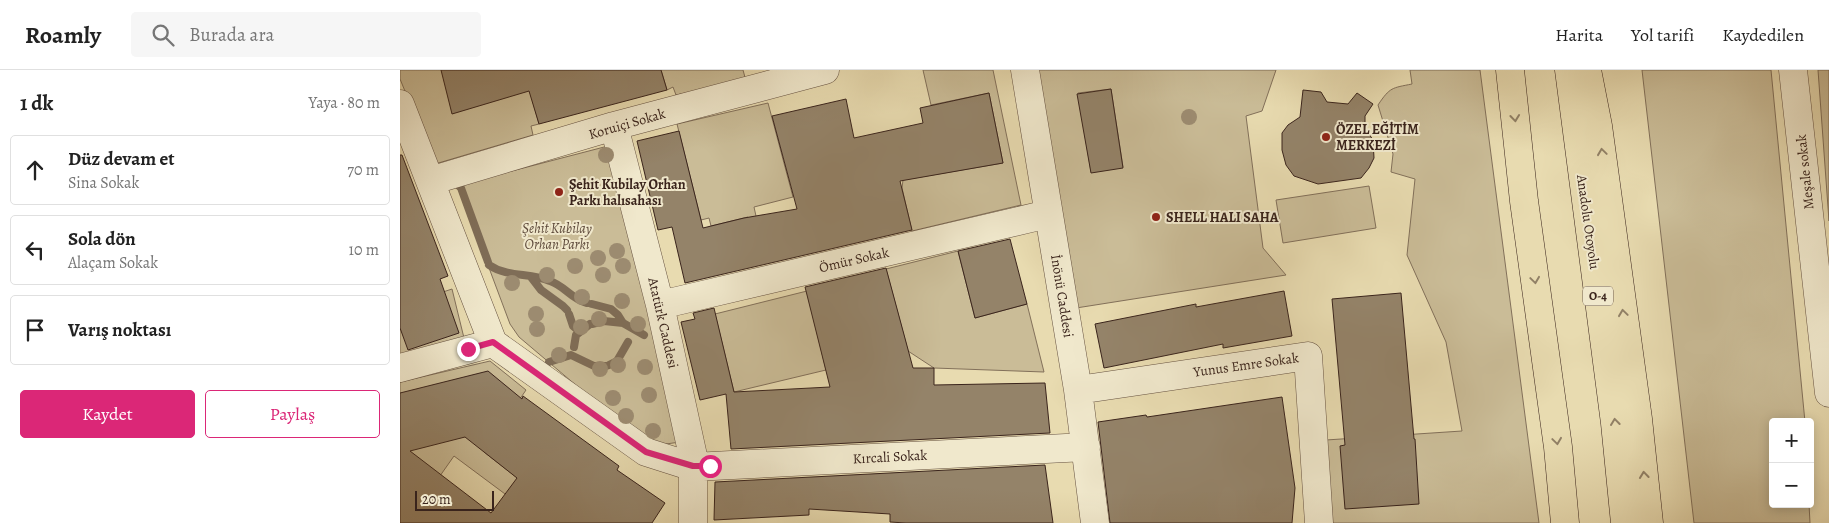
<!DOCTYPE html>
<html lang="tr">
<head>
<meta charset="utf-8">
<style>
  body { margin:0; font-family:Alegreya,serif; background:#f6f6f6; color:#222 }
  .controls { position:absolute; right:15px; bottom:15px; display:grid; overflow:hidden; border-radius:5px; box-shadow:0 2px 12px #0003 }
  .controls button { width:45px; height:45px; display:grid; place-items:center; padding:0; border:0; border-bottom:1px solid #e0e0e0; background:#fff; color:#222; font:25px sans-serif }
  .scale { position:absolute; left:15px; bottom:12px; width:79px; box-sizing:border-box; padding-left:5px; border:2px solid #3a241c; border-top:0; font-size:14px; line-height:18px; white-space:nowrap; color:#3a241c; -webkit-text-stroke:4px #f0e8cc; paint-order:stroke }
  .stop { position:absolute; width:15px; height:15px; margin:-11px; border:4px solid #db2777; border-radius:50%; background:#fff }
  .stop.end { background:#db2777; border-color:#fff; box-shadow:0 1px 5px #0008 }
  .list { margin:0; padding:0; list-style:none }
  h2 { display:flex; justify-content:space-between; align-items:center; height:65px; margin:0; padding:0 20px; font-size:21px }
  h2 small { font-size:16px; font-weight:400; color:#767676 }
  .list li { display:grid; grid-template-columns:32px 1fr auto; gap:15px; align-items:center; box-sizing:border-box; height:70px; margin:0 10px 10px; padding:0 10px; border:1px solid #e0e0e0; border-radius:5px }
  .list b { display:block; font-size:19px; white-space:nowrap }
  .list p { margin:0; font-size:16px; white-space:nowrap; color:#767676 }
  .list em { font-size:16px; font-style:normal; color:#767676 }
  .actions { display:flex; gap:10px; padding:15px 20px }
  .actions a { flex:1; padding:11px 0; border:1px solid #db2777; border-radius:5px; text-align:center; font-size:18px; color:#db2777 }
  .actions .main { background:#db2777; color:#fff }
  .icon { flex:none; width:28px; height:28px; fill:none; stroke:currentColor; stroke-width:2; stroke-linecap:round; stroke-linejoin:round }
  .map { position:relative; flex:none; width:1429px; height:453px; overflow:hidden }
  header { display:flex; align-items:center; gap:30px; box-sizing:border-box; height:70px; padding:0 25px; background:#fff; border-bottom:1px solid #e0e0e0 }
  header strong { font-size:24px }
  nav { display:flex; gap:28px; margin-inline-start:auto; font-size:18px }
  .search { width:350px; height:45px; background:#f6f6f6; display:flex; align-items:center; gap:12px; box-sizing:border-box; padding:0 18px; border-radius:5px; color:#767676; font-size:19px }
  main { display:flex }
  aside { flex:1; background:#fff }
  .map>svg:first-child { display:block }
</style>
</head>
<body>
<header>
<strong>Roamly</strong>
<div class="search"><svg class="icon" aria-label="search" viewBox="0 0 24 24"><circle cx="10" cy="10" r="6"/><path d="M15 15l6 6"/></svg>Burada ara</div>
<nav><a>Harita</a><a>Yol tarifi</a><a>Kaydedilen</a></nav>
</header>
<main>
<aside>
<h2>1 dk<small>Yaya · 80 m</small></h2>
<ul class="list">
<li><svg class="icon" aria-label="ahead" viewBox="0 0 24 24"><path d="M12 20V5M6 11l6-6 6 6"/></svg><div><b>Düz devam et</b><p>Sina Sokak</p></div><em>70 m</em></li>
<li><svg class="icon" aria-label="left" viewBox="0 0 24 24"><path d="M17 20v-9H6M10 6l-5 5 5 5"/></svg><div><b>Sola dön</b><p>Alaçam Sokak</p></div><em>10 m</em></li>
<li><svg class="icon" aria-label="arrive" viewBox="0 0 24 24"><path d="M6 21V4h12l-3 4 3 4H6"/></svg><div><b>Varış noktası</b></div></li>
</ul>
<div class="actions"><a class="main">Kaydet</a><a>Paylaş</a></div>
</aside>
<div class="map">
<svg width="1429" height="453" viewBox="0 0 1429 453">
  <rect width="100%" height="100%" fill="#e8dbb0"/>
  <filter id="stains"><feTurbulence type="fractalNoise" baseFrequency=".004" numOctaves="4"/><feColorMatrix values="0 0 0 0 .2 0 0 0 0 .09 0 0 0 0 .02 0 0 0 .5 -.17"/></filter>
  <radialGradient id="worn" r=".72"><stop offset=".6" stop-color="#630" stop-opacity="0"/><stop offset="1" stop-color="#630" stop-opacity=".3"/></radialGradient>
  <path fill="#cabc97" stroke="#82705a" fill-rule="evenodd" d="M0 0H124L139 54 131 56 133 65 35 94 0 9Z
    M261 0H343L346 11 276 25 273 17 267 20Z
    M523 0H593L621 135 512 161 502 118 503 110 603 93 589 23 531 35Z
    M637 0H876L862 41 846 46 863 178 886 205 676 238ZM711 19 723 97 691 102 678 23Z
    M1010 0H1080L1139 453H930L926 370 1062 361 1046 272 1007 185 1015 109 991 102 993 84 978 35C990 17 992 18 1012 14Z
    M1242 0H1371L1405 352H1373V434H1409L1410 453H1294Z
    M1418 0H1429V151Z
    M368 33 393 127 354 137 365 187 358 189 348 147 311 156 309 148 301 150 277 54Z
    M208 76 280 372 266 374 253 371 184 322 119 267 110 254 58 115Z
    M969 116 976 158 883 173 876 130Z
    M558 181 575 248 627 234 644 302 534 298 508 281 486 199Z
    M52 219 64 268 0 287V225L25 228Z
    M407 221 426 300 334 322 315 244Z
    M90 291 126 320 84 382 175 453H144L54 386 35 413 0 378V312Z"/>
  <g fill="none" stroke-linecap="round" stroke-linejoin="round">
    <path stroke="#7f6d57" stroke-width="8" d="M58 115 61 118 88 192
      M89 195C108 208 130 202 150 211 165 216 171 229 187 233
      M131 207 141 220 163 236 167 240
      M192 234 211 239 218 245 223 253 244 265
      M169 244 173 256 180 262
      M192 254 204 251 223 253
      M174 277 176 265 190 254
      M149 292 171 285 194 296H206
      M209 295 217 291 228 272"/>
  </g>
  <path fill="#948369" stroke="#3a241c" fill-rule="evenodd" d="M41 0H261L267 20 139 54 129 21 52 44Z
    M711 19 723 98 691 103 677 24Z
    M903 20 921 22 927 32 948 34 957 23 973 34 965 46V58L973 70 974 88 969 98 961 108 918 114 894 106 886 95 882 80V63L888 55 900 47Z
    M589 23 603 93 500 111 512 160 285 213 272 157 258 160 237 71 279 61 303 158 344 148 397 139 372 46 446 29 454 68 523 53 520 38Z
    M0 85H2L48 206 40 209 59 263 8 280 0 258Z
    M610 169 627 234 575 248 558 181Z
    M486 198 513 298H534V315L645 313 650 363 331 379 326 324 300 330 281 252 295 249 293 243 314 238 334 322 430 317 405 217Z
    M884 221 892 266 823 278V274L704 298 695 254 796 234V237Z
    M1001 223 1014 369H1015L1019 434 945 439 940 376 945 375 932 229Z
    M88 301 122 329 123 326 219 396 217 400 265 433 252 453H0V323ZM65 367 117 408 91 443 10 381Z
    M882 327 895 418 892 453H710L698 352 746 345 747 347Z
    M645 395 653 453H506L490 452V444L409 439V445L314 450 315 412Z"/>
  <g fill="none" stroke-linecap="round" stroke-linejoin="round">
    <defs>
      <path id="minor" d="M625 0 678 320 695 453
        M1393 0 1429 323
        M0 34 93 273
        M214 56 260 235 293 386V453
        M30 111 214 56 425 0
        M260 235 648 144
        M93 273 246 382 293 397 686 377
        M0 298 93 273
        M678 320 908 286 919 453"/>
      <path id="highway" d="M1110 0 1124 131 1158 377 1165 453
        M1169 0 1215 353 1225 453
        M1187 0 1198 56 1238 349 1249 453"/>
    </defs>
    <use href="#minor" stroke="#665241" stroke-width="29"/>
    <use href="#highway" stroke="#3a241c" stroke-width="29"/>
    <use href="#minor" stroke="#f0e8cc" stroke-width="28"/>
    <use href="#highway" stroke="#e8dbb0" stroke-width="28"/>
  </g>
  <g fill="#9c8b70">
    <circle cx="789" cy="47" r="8"/>
    <circle cx="206" cy="85" r="8"/>
    <circle cx="217" cy="181" r="8"/>
    <circle cx="198" cy="188" r="8"/>
    <circle cx="175" cy="196" r="8"/>
    <circle cx="223" cy="196" r="8"/>
    <circle cx="147" cy="205" r="8"/>
    <circle cx="203" cy="205" r="8"/>
    <circle cx="112" cy="213" r="8"/>
    <circle cx="182" cy="227" r="8"/>
    <circle cx="222" cy="231" r="8"/>
    <circle cx="136" cy="244" r="8"/>
    <circle cx="199" cy="249" r="8"/>
    <circle cx="238" cy="254" r="8"/>
    <circle cx="181" cy="257" r="8"/>
    <circle cx="137" cy="259" r="8"/>
    <circle cx="159" cy="285" r="8"/>
    <circle cx="218" cy="295" r="8"/>
    <circle cx="245" cy="297" r="8"/>
    <circle cx="200" cy="299" r="8"/>
    <circle cx="249" cy="325" r="8"/>
    <circle cx="213" cy="328" r="8"/>
    <circle cx="226" cy="346" r="8"/>
    <circle cx="253" cy="361" r="8"/>
  </g>
  <defs><path id="oneway-chevron" d="M-2-3.5L2.5 0L-2 3.5" fill="none" stroke-width="1.6" stroke-linecap="round" stroke-linejoin="round" transform="scale(1.25)"/></defs>
  <g stroke="#918066">
    <use href="#oneway-chevron" transform="translate(1115 48) rotate(84)"/>
    <use href="#oneway-chevron" transform="translate(1202 82) rotate(-98)"/>
    <use href="#oneway-chevron" transform="translate(1135 210) rotate(82)"/>
    <use href="#oneway-chevron" transform="translate(1223 243) rotate(-98)"/>
    <use href="#oneway-chevron" transform="translate(1215 352) rotate(-97)"/>
    <use href="#oneway-chevron" transform="translate(1157 371) rotate(82)"/>
    <use href="#oneway-chevron" transform="translate(1244 405) rotate(-96)"/>
  </g>
  <g fill="none" stroke-linecap="round" stroke-linejoin="round">
    <path stroke="#db2777" stroke-width="6" d="M68 279 93 272 246 382 293 396H310"/>
  </g>
  <g fill="#8f2418" stroke="#f0e8cc" stroke-width="2">
    <circle cx="926" cy="67" r="5"/>
    <circle cx="159" cy="122" r="5"/>
    <circle cx="756" cy="147" r="5"/>
  </g>
  <g text-anchor="middle" dominant-baseline="central" stroke-width="4" stroke-linejoin="round" paint-order="stroke">
    <rect fill="#f0e8cc" stroke="#715f51" stroke-width="1" x="1183" y="216.5" width="30" height="19" rx="4"/>
    <g font-size="12" font-weight="bold" fill="#3a241c">
      <text x="1198" y="226">O-4</text>
    </g>
    <g font-size="14" fill="#3a241c" stroke="#f0e8cc">
      <text transform="translate(227 54) rotate(-16)">Koruiçi Sokak</text>
      <text transform="translate(1405 102) rotate(-96)">Meşale sokak</text>
      <text transform="translate(1188 152) rotate(82)">Anadolu Otoyolu</text>
      <text transform="translate(454 190) rotate(-13)">Ömür Sokak</text>
      <text transform="translate(662 226) rotate(81)">İnönü Caddesi</text>
      <text transform="translate(263 253) rotate(77)">Atatürk Caddesi</text>
      <text transform="translate(846 295) rotate(-8)">Yunus Emre Sokak</text>
      <text transform="translate(490 387) rotate(-3)">Kırcali Sokak</text>
    </g>
    <g font-size="14" font-weight="bold" fill="#3a241c" stroke="#f0e8cc" text-anchor="start">
      <text x="936" y="59">ÖZEL EĞİTİM<tspan x="936" dy="16">MERKEZİ</tspan></text>
      <text x="169" y="114">Şehit Kubilay Orhan<tspan x="169" dy="16">Parkı halısahası</tspan></text>
      <text x="766" y="147">SHELL HALI SAHA</text>
    </g>
    <g font-size="14" font-style="italic" fill="#5e4a3b" stroke="#f0e8cc">
      <text x="157" y="158">Şehit Kubilay<tspan x="157" dy="16">Orhan Parkı</tspan></text>
    </g>
  </g>
  <rect width="100%" height="100%" filter="url(#stains)"/>
  <rect width="100%" height="100%" fill="url(#worn)"/>
</svg>
<div class="controls">
<button>+</button>
<button>−</button>
</div>
<div class="scale">20 m</div>
<div class="stop" style="left:310px;top:396px"></div>
<div class="stop end" style="left:68px;top:279px"></div>
</div>
</main>
</body>
</html>
